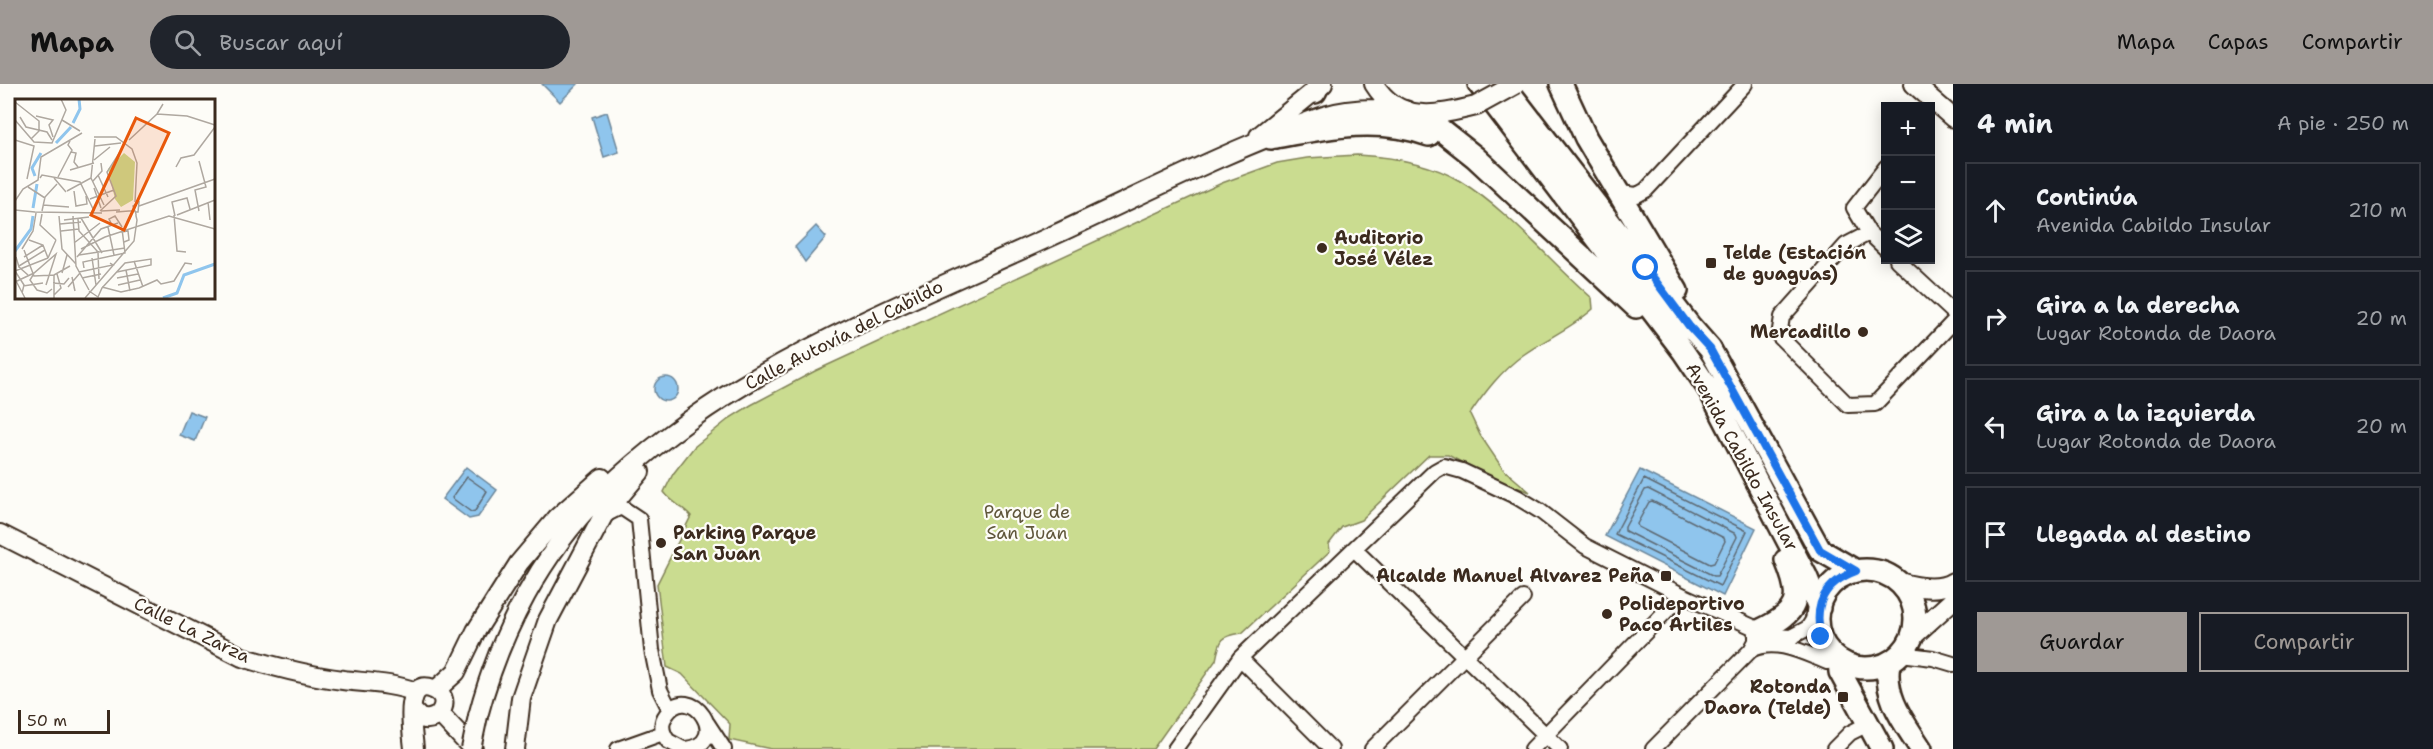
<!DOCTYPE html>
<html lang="es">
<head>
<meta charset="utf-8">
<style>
  body { margin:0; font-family:"Shantell Sans",sans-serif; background:#20242c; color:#f1f3f6 }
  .controls { position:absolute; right:18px; top:18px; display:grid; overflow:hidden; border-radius:0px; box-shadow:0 3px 15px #0003 }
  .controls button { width:54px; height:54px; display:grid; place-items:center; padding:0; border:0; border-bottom:2px solid #363941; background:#171b24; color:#f1f3f6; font:30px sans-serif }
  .scale { position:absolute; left:18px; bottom:15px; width:92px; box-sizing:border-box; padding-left:6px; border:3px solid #3b2a1e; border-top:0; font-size:16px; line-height:21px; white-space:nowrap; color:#3b2a1e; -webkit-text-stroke:4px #fdfcf7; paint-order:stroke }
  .stop { position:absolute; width:18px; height:18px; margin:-14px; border:4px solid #1a73e8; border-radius:50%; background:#fff }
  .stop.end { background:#1a73e8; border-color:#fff; box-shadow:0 2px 6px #0008 }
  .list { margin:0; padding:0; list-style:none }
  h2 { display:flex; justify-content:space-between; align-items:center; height:78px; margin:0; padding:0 24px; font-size:26px }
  h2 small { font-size:20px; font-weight:400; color:#9ea1a6 }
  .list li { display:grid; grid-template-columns:39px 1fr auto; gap:18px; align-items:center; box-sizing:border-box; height:96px; margin:0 12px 12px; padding:0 12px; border:2px solid #363941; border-radius:0px }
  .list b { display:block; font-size:22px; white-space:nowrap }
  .list p { margin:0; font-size:20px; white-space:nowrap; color:#9ea1a6 }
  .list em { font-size:20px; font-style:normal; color:#9ea1a6 }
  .actions { display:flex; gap:12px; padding:18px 24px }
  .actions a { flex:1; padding:14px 0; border:2px solid #9f9995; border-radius:0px; text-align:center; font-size:21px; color:#9f9995 }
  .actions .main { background:#9f9995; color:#111 }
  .icon { flex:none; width:33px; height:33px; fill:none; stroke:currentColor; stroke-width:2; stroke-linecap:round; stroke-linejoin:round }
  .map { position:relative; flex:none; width:1953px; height:665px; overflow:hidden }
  header { display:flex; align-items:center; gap:36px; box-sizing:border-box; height:84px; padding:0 30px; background:#9f9995; color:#111 }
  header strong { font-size:28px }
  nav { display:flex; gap:33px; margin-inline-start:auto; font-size:21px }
  .search { width:420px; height:54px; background:#20242c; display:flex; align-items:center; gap:15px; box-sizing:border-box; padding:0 21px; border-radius:33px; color:#9ea1a6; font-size:22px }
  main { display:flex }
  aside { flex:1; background:#171b24 }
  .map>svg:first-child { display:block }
</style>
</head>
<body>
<header>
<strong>Mapa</strong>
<div class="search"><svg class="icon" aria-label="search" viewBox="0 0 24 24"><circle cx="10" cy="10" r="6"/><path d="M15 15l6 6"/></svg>Buscar aquí</div>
<nav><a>Mapa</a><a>Capas</a><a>Compartir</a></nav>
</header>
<main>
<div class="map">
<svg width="1953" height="665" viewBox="0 0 1953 665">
  <rect width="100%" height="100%" fill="#fdfcf7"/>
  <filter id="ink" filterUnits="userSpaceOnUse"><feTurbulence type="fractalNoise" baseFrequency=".0167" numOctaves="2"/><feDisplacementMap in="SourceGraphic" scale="12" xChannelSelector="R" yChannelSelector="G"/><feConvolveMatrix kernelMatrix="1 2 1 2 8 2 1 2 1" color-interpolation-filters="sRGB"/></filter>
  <g filter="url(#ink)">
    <path fill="#cadc90" stroke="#828357" stroke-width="1.5" d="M1357 71C1391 73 1431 79 1460 97 1509 127 1549 176 1592 214L1593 225C1572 244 1545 255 1523 271 1501 287 1485 308 1470 330L1480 351 1503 385 1530 408 1491 394 1448 371H1429L1361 436 1342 443 1329 460 1330 467 1242 549C1221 552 1220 555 1216 576L1153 665H771L729 656 730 640 682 590 667 583 657 500 691 432C682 422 672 419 664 408L673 390 694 363 730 334 751 321 815 287 1222 99 1277 79 1307 74Z"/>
    <path fill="#8fc5ed" stroke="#6d879a" stroke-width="1.5" d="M542 0H578L560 18Z
      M607 28 619 68 604 73 592 33Z
      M816 142 826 153 805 178 795 163Z
      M654 305a12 12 0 1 1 24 0a12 12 0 1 1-24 0Z
      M189 327 205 333 195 357 179 351Z
      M466 383 497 406 478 433 469 435 442 415Z
      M1640 386 1756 444 1723 512 1605 452Z"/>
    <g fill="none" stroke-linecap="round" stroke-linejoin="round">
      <path stroke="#5d6871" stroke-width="1.5" d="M467 393 487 407 475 427 471 428 452 414Z
        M1644 395 1747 447 1720 502 1615 450Z
        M1648 405 1736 450 1737 453 1717 492H1714L1625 447V443L1645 406Z
        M1652 417 1724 454 1725 457 1714 479 1710 480 1638 443 1637 440 1649 418Z"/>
      <defs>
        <path id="street" d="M1886 83 1854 124 1869 149 1886 165
          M1620 109 1637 111 1646 106 1745 0
          M1869 149 1846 161 1782 233 1779 252 1848 321 1875 320 1953 238
          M1897 176 1953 228
          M607 430 621 423 639 435 652 566 660 606 670 626
          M1354 465 1560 665
          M1751 566C1775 553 1804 569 1827 578L1837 574
          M1901 570 1933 574 1953 580
          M1240 574 1331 665
          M707 639 724 665
          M618 665 663 649
          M683 665 668 657C662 649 660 639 666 631 690 594 734 659 686 665
          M1175 665 1240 574 1435 387 1444 382 1462 387 1517 413 1540 427 1585 462 1684 512 1773 552 1791 553 1808 544 1818 528
          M1372 665 1523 514
          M1532 665 1667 526 1684 512
          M1653 665 1751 566 1756 557V545
          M1834 665 1850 649 1868 640"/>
        <path id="secondary" d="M1374 0C1399 40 1436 32 1476 22
          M1914 0 1953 34
          M1259 52 1323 0
          M0 450 242 573C275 583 309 592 343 596 368 599 392 599 416 608
          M1899 498C1916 503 1938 508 1953 498
          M1912 553 1953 516
          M436 606 456 588 476 547 519 479 557 434 602 394
          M412 626 420 634C442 641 453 612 433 605 402 593 413 650 414 665
          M440 630 473 665
          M478 632C500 548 542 468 604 407 642 370 696 329 742 302 841 243 949 199 1054 151 1143 110 1232 64 1324 32 1348 24 1374 24 1399 26
          M515 665 521 614 548 536 603 432 640 388"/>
        <path id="primary" d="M1479 0 1683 267 1710 307 1806 492 1819 524
          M1503 0 1689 241 1710 265 1820 466 1856 487
          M1561 0 1586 54 1677 207
          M1315 8 1319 0
          M1405 28 1441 46 1475 73 1636 223
          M1271 54C1324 44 1376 32 1429 51
          M1817 535a49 49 0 1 1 98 0a49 49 0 1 1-98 0Z
          M1759 547C1799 528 1803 517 1786 476
          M1839 576 1840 588 1882 665
          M1889 579C1883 613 1904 638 1921 665"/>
      </defs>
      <use href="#street" stroke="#3b2a1e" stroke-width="18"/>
      <use href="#secondary" stroke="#3b2a1e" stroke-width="22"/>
      <use href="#primary" stroke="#3b2a1e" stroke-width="26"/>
      <use href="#street" stroke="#fdfcf7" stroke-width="14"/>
      <use href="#secondary" stroke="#fdfcf7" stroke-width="18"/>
      <use href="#primary" stroke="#fdfcf7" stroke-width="21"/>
      <defs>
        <path id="secondary-bridge" d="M1476 22 1516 0
          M471 665 478 632"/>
      </defs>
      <use href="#secondary-bridge" stroke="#3b2a1e" stroke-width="22" stroke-linecap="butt"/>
      <use href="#secondary-bridge" stroke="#fdfcf7" stroke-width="18"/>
    </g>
  </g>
  <g fill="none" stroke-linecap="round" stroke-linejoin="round" filter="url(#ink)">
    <path stroke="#1a73e8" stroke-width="8" d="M1646 184 1689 242 1710 265 1820 466 1856 487C1824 499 1813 520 1821 553"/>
  </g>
  <g fill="#3b2a1e" stroke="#fdfcf7" stroke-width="2">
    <circle cx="1322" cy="164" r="6"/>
    <rect x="1705" y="173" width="12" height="12" rx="3"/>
    <circle cx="1863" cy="248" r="6"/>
    <circle cx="661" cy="459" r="6"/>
    <rect x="1660" y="486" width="12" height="12" rx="3"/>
    <circle cx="1607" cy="530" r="6"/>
    <rect x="1837" y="607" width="12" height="12" rx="3"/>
  </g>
  <g text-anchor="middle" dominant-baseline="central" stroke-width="4.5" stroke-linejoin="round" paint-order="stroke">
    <g font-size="18" font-weight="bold" fill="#3b2a1e" stroke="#fdfcf7" text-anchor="start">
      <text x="1334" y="154">Auditorio<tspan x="1334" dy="21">José Vélez</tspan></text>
      <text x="1723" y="169">Telde (Estación<tspan x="1723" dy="21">de guaguas)</tspan></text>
      <text x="1851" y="248" text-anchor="end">Mercadillo</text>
      <text x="673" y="449">Parking Parque<tspan x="673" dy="21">San Juan</tspan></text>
      <text x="1654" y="492" text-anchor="end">Alcalde Manuel Alvarez Peña</text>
      <text x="1619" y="520">Polideportivo<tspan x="1619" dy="21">Paco Artiles</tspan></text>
      <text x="1831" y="603" text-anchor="end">Rotonda<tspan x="1831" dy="21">Daora (Telde)</tspan></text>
    </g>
    <g font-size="18" fill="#3b2a1e" stroke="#fdfcf7">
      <text transform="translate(844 251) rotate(-27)">Calle Autovía del Cabildo</text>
      <text transform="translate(1742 373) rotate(61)">Avenida Cabildo Insular</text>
      <text transform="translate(192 546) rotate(26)">Calle La Zarza</text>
    </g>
    <g font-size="18" fill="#5f563a" stroke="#fdfcf7">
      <text x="1027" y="428">Parque de<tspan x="1027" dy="21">San Juan</tspan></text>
    </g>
  </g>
  <g transform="translate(15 15)">
    <rect width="200" height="200" fill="#fdfcf7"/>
    <path d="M109 54 120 63 118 101 106 108 100 100 93 70Z" fill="#cadc90"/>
    <path fill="none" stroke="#8fc5ed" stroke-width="3" d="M58 24 65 10 64 0M41 44 56 28M20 77 17 69 26 54M18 109 22 85M0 152 16 130 18 117M148 199 162 194 169 176 200 165"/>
    <path fill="none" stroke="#afa8a0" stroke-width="1.5" d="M0 3 24 22V32L16 40M142 15 172 17 200 26M21 17 38 21 34 26 38 38M5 18 11 28 32 33 37 41M0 21 19 43 37 44 51 11 46 0M47 21 65 32M79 38H101L117 50 122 64 120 103M0 41 19 47 12 80M114 41 142 15 148 5M80 47 106 44M56 53 61 54 59 63 63 68M79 61 95 48M161 68 166 59 179 56 200 28M55 71 79 64M83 76 93 98M43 78 57 51 53 46 55 42M25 79 27 76 65 83 79 112M39 79 51 93M76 79 89 106M78 82 87 72 86 64M13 88 30 99M79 89 86 109M52 92 76 79 80 40M59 92 61 107 72 105 71 97M75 100 99 91M0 102 8 90 23 81 26 58 67 34M193 103 195 121M28 106 54 108M124 107 200 80M0 111 20 113M27 112 30 98 42 85M85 112 101 97 92 73 105 53M86 112 105 111M184 112 180 91 191 88 184 62M18 113 87 114M27 115 25 126 41 141M159 116 162 152 171 153M162 116 200 101M44 117 47 150 61 165M58 117 61 167 74 191M160 117 157 103 172 99 175 110M66 119 87 154M63 120 64 132 83 153 84 180M49 121 74 118M45 125 66 123M97 126 94 120 100 117 107 128M93 128 99 156M46 132 64 130M107 133 113 132 114 141 109 143M90 138 154 117 200 130M14 141 28 146 33 159M59 144 85 124M7 150 18 132 21 114M66 150 90 138M9 151 19 177 39 176 55 167M64 156 110 149M1 158 4 168 13 176M9 158 28 146M62 158 86 130 103 124M33 159 41 141M77 159 81 186M119 162 128 188M4 167 30 151M69 169 68 163 110 154 107 130M111 171 115 192M0 172 33 159M0 172 9 186 7 194M64 173 98 166 95 164M47 174 52 156M18 176 15 181 22 191 32 194 37 190M39 176V199M57 178 60 192 59 188M67 179 86 175M102 179 123 175M0 180 10 199M0 183 19 174 41 155 31 186M38 184 49 185 54 179M103 186 125 181M8 187 28 184M53 188 65 174M87 188 106 193 124 189M124 189 142 181 146 185 159 182 170 164 177 165M74 192 83 198 87 189 110 164 136 160V166L102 173M39 196 46 189 42 175M70 199 119 142 122 121 121 117V115L120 112 119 110 118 107 124 103 123 113H121L120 112H114L101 113"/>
    <path fill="#e8590c" fill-opacity="0.15" stroke="#e8590c" stroke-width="3" d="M121 19 154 34 109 131 76 116Z"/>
    <rect width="200" height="200" fill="none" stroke="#3b2a1e" stroke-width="3"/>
  </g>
</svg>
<div class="controls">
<button>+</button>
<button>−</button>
<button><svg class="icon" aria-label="layers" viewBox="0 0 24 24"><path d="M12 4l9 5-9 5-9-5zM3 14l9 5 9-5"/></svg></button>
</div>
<div class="scale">50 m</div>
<div class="stop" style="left:1646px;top:184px"></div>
<div class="stop end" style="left:1821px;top:553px"></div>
</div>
<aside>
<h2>4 min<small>A pie · 250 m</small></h2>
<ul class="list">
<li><svg class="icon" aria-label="ahead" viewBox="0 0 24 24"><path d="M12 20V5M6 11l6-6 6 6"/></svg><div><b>Continúa</b><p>Avenida Cabildo Insular</p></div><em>210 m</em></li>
<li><svg class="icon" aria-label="right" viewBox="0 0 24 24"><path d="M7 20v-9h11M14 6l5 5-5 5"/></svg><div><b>Gira a la derecha</b><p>Lugar Rotonda de Daora</p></div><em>20 m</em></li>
<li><svg class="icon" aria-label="left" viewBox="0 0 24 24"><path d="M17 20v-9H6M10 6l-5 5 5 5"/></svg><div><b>Gira a la izquierda</b><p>Lugar Rotonda de Daora</p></div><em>20 m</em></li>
<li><svg class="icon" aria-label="arrive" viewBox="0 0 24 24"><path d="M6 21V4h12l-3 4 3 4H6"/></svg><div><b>Llegada al destino</b></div></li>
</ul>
<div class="actions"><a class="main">Guardar</a><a>Compartir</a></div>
</aside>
</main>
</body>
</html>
